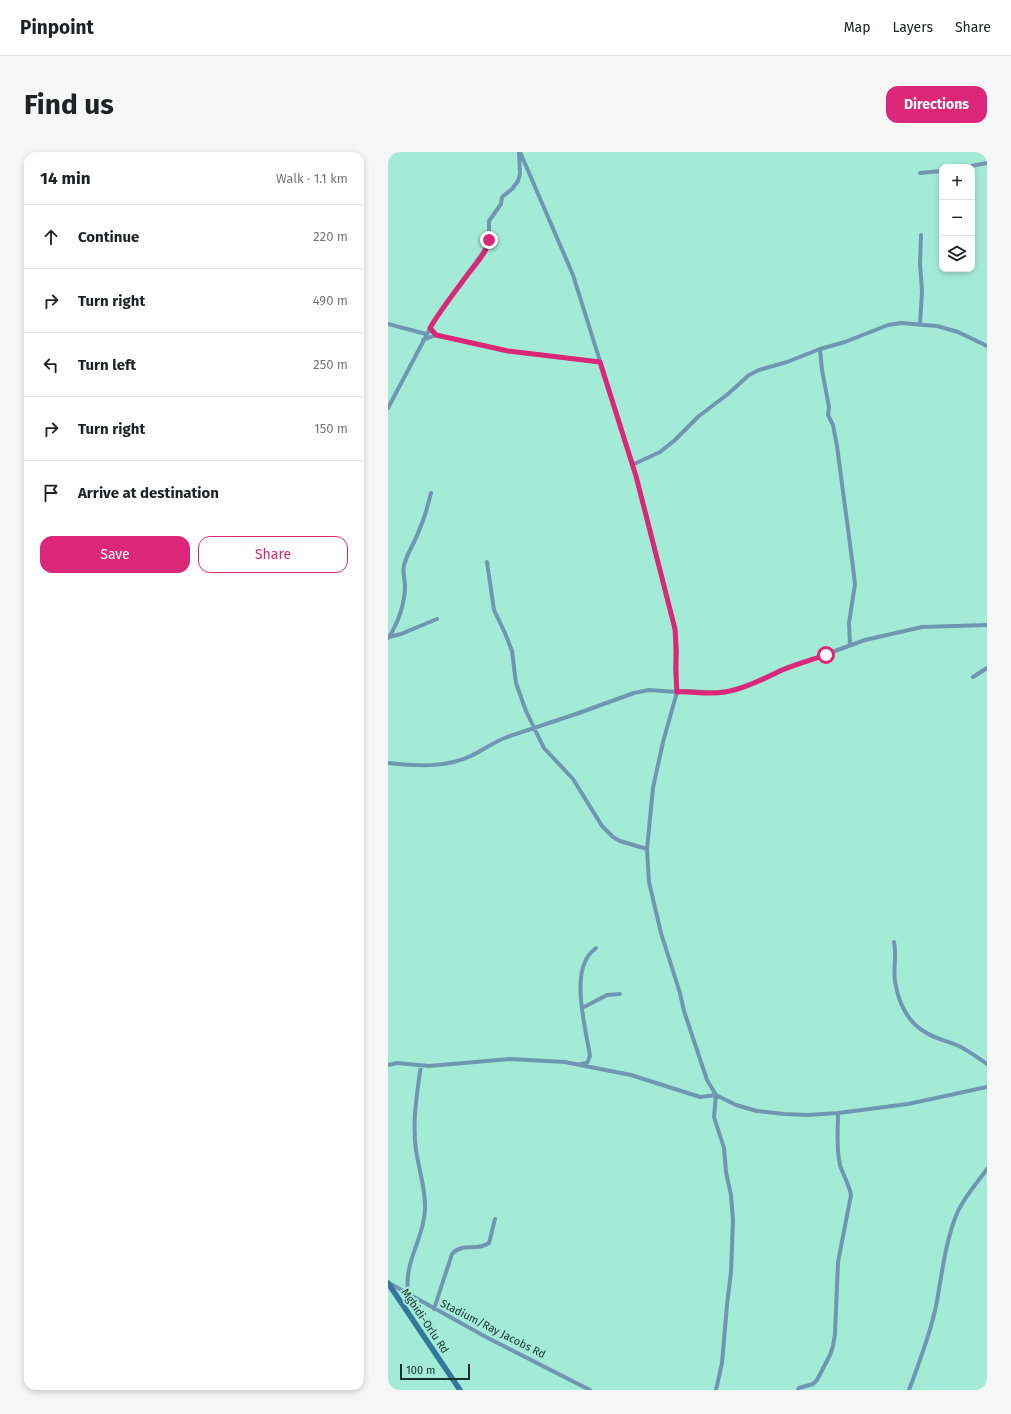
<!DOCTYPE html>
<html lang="en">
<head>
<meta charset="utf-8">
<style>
  body { margin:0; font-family:"Fira Sans",sans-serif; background:#f6f6f6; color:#202124 }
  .controls { position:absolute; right:12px; top:12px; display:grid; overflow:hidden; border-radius:8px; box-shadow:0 2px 6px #0003 }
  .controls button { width:36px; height:36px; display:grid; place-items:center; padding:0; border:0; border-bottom:1px solid #e0e0e0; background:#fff; color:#202124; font:20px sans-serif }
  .scale { position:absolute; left:12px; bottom:10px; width:70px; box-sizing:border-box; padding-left:4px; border:2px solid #15322b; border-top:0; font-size:11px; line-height:14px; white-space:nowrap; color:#15322b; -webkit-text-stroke:3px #a4ebd7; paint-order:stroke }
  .stop { position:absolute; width:12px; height:12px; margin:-9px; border:3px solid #db2777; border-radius:50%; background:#fff }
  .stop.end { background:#db2777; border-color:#fff; box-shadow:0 1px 4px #0008 }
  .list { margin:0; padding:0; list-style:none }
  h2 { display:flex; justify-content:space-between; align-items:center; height:52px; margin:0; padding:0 16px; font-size:17px }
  h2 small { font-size:13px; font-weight:400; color:#757577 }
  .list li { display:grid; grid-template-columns:26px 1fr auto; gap:12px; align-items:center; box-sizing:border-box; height:64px; padding:0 16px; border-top:1px solid #e0e0e0 }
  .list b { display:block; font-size:15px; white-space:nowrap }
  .list em { font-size:13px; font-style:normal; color:#757577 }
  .actions { display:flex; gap:8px; padding:12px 16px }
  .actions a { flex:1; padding:9px 0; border:1px solid #db2777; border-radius:12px; text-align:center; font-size:14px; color:#db2777 }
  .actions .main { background:#db2777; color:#fff }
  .icon { flex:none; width:22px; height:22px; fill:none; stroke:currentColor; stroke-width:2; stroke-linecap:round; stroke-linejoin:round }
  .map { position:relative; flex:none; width:599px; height:1238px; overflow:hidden; border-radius:12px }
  header { display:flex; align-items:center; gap:24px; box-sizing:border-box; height:56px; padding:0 20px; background:#fff; border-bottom:1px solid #e0e0e0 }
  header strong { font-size:19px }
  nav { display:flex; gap:22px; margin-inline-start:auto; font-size:14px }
  .intro { display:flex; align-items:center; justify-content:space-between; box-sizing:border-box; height:96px; padding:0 24px }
  h1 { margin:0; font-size:28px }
  .button { padding:10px 18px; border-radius:12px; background:#db2777; color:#fff; font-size:14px; font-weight:700 }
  main { display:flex; gap:24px; padding:0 24px }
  aside { flex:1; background:#fff; border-radius:12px; box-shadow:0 2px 6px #0003 }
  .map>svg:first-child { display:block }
</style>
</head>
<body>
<header>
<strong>Pinpoint</strong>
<nav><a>Map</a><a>Layers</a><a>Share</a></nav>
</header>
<div class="intro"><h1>Find us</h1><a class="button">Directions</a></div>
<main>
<aside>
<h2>14 min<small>Walk · 1.1 km</small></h2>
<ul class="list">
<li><svg class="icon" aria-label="ahead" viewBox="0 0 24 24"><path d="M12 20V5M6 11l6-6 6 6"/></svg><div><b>Continue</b></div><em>220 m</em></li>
<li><svg class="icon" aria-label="right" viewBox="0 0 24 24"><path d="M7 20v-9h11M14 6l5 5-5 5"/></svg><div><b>Turn right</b></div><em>490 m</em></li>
<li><svg class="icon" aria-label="left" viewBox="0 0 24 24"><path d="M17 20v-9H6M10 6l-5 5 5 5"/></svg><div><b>Turn left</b></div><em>250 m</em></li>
<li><svg class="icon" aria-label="right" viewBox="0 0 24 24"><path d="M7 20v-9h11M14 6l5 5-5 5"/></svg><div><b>Turn right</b></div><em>150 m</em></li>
<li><svg class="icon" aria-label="arrive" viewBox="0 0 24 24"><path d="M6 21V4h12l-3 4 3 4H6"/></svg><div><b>Arrive at destination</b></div></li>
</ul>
<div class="actions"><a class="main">Save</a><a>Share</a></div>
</aside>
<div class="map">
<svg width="599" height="1238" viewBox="0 0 599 1238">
  <rect width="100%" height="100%" fill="#a4ebd7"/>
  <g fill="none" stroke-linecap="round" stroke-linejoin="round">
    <path stroke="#6e98b1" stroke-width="4" d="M132 0 185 123 248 324 287 477 289 500 287 516 289 540 275 590 265 636 259 697 261 730 273 781 292 841 296 859 319 928 328 943 326 965 336 996 338 1020 343 1043 345 1068 343 1120 339 1153 334 1211 328 1238
      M578 15 599 11
      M532 21 554 19
      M0 172 38 182
      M532 172 534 139 532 112 533 83
      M42 176 48 183 120 199 212 210
      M35 188 48 183
      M432 197 434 218 441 255 440 263 445 273 449 294 465 415 467 432 461 471 462 493
      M0 256 46 169 98 96 101 87V69L113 52 114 45 124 37 130 29 132 22 131 0
      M244 313 272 300 287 288 311 264 340 242 361 223 371 218 399 210 432 197 457 190 500 173 513 171 549 174 570 180 599 194
      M99 410 106 458 117 481 124 499 128 531 138 559 151 586 156 596 185 627 214 674 225 685 232 689 259 697
      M1 485 13 482 49 467
      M0 486C10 472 17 451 17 434 17 425 13 418 17 410 21 398 28 388 32 376 37 365 40 353 43 341
      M585 525 599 516
      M0 611C28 614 57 616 83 604 95 598 106 590 119 585L188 562 246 541 261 538 289 540 300 539 335 541 348 538 372 529 395 518 477 488 534 475 599 473
      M506 790C509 804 505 816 507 829 510 849 519 870 537 880 547 887 560 889 571 894 581 899 590 906 599 912
      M194 856 219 843 232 842
      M193 912 199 911 202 904C198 879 186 833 197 810 199 804 203 800 208 796
      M0 913 9 911 41 914 122 907 177 910 243 923 312 945 328 943 348 953 369 959 396 962 420 963 450 961 520 952 599 935
      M1 1131 98 1185 202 1238
      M19 1141C20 1133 19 1125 21 1117 25 1097 36 1080 37 1058 38 1037 31 1019 28 998 24 971 29 941 33 913
      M46 1157 64 1102C75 1090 88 1100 101 1091L107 1067
      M410 1238 411 1236 425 1232 429 1228 442 1203 445 1194 447 1182 450 1110 463 1043C461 1032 455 1023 452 1013 448 996 450 978 450 961
      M521 1238C531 1211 542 1183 548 1154 554 1123 557 1089 570 1059 578 1043 589 1031 599 1017"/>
    <path stroke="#33779c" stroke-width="5.5" d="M0 1131 72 1238"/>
  </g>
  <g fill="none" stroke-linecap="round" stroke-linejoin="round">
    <path stroke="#db2777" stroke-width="5" d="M101 88C99 100 88 112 80 122 67 140 53 157 42 176L48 183 120 199 212 210 248 324 287 477C289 498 287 519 289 540 305 539 320 543 336 540 356 537 375 527 394 518 408 512 423 508 438 503"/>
  </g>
  <g text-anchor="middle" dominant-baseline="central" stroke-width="4" stroke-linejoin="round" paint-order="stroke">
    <g font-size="11" fill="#15322b" stroke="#a4ebd7">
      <text transform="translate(37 1169) rotate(56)">Mgbidi-Orlu Rd</text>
      <text transform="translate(105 1177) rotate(27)">Stadium/Ray Jacobs Rd</text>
    </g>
  </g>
</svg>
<div class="controls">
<button>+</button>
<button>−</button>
<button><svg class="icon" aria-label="layers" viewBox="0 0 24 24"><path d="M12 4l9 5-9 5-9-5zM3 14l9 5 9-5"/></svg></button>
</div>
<div class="scale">100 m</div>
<div class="stop" style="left:438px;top:503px"></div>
<div class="stop end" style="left:101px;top:88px"></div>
</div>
</main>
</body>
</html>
